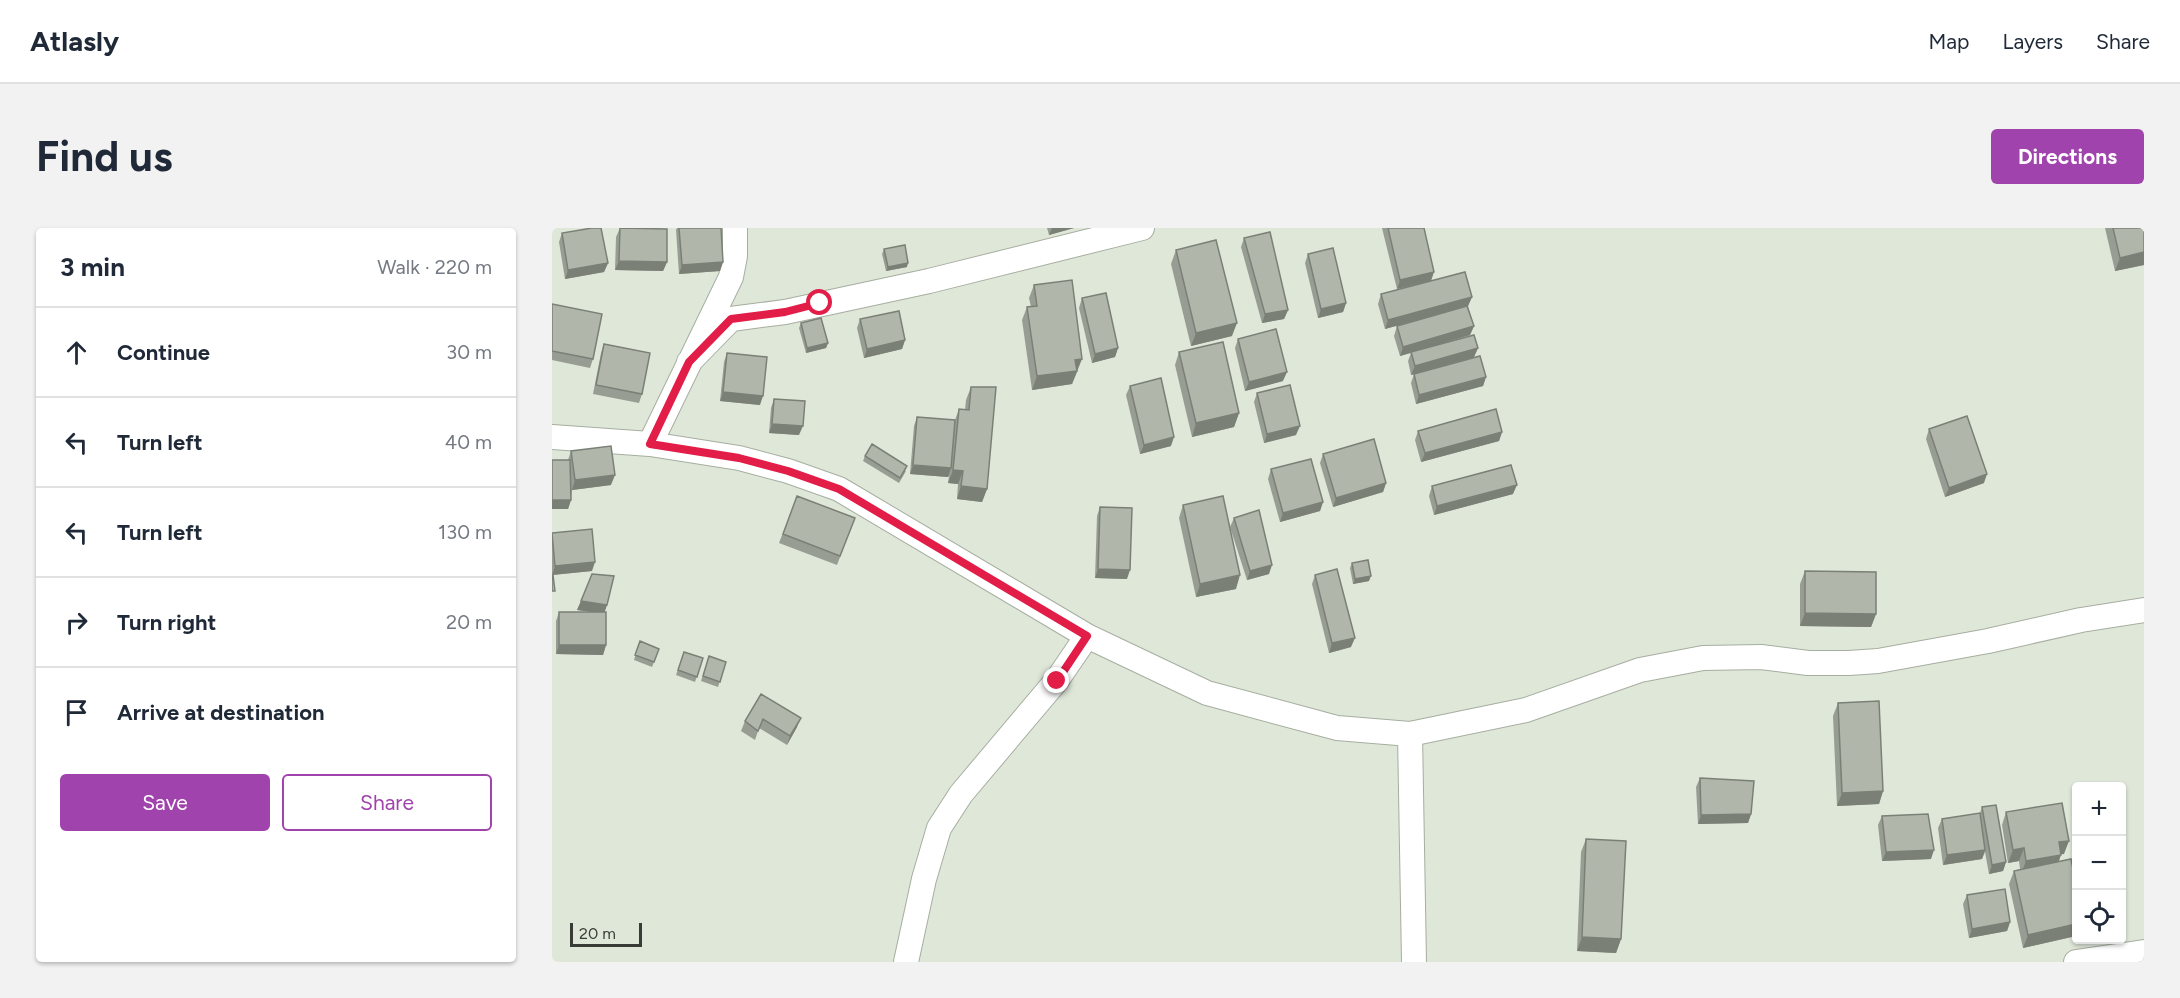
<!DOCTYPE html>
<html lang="en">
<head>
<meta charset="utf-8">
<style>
  body { margin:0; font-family:Figtree,sans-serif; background:#f2f2f3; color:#1f2937 }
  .controls { position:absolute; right:18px; bottom:18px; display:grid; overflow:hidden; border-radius:6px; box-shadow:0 2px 4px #0004 }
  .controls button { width:54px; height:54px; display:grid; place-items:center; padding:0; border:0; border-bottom:2px solid #e0e1e3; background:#fff; color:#1f2937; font:30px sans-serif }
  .scale { position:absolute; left:18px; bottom:15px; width:72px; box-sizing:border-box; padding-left:6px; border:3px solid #383b36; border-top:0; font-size:16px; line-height:21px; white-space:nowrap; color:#383b36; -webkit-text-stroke:4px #dfe7d9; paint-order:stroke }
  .stop { position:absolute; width:18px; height:18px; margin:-14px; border:4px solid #e11d48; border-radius:50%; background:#fff }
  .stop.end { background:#e11d48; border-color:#fff; box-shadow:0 2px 6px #0008 }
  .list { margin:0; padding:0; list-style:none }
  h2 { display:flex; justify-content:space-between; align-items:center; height:78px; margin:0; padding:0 24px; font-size:26px }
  h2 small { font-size:20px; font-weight:400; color:#747a83 }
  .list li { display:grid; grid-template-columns:39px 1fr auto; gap:18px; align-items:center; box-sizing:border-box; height:90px; padding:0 24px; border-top:2px solid #e0e1e3 }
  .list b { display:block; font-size:22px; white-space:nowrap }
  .list em { font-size:20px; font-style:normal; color:#747a83 }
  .actions { display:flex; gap:12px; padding:18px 24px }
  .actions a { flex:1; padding:14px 0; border:2px solid #a043ad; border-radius:6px; text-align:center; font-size:21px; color:#a043ad }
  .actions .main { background:#a043ad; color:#fff }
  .icon { flex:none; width:33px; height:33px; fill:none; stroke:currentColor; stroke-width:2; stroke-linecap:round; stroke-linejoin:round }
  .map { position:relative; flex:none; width:1592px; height:734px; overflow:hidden; border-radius:6px }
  header { display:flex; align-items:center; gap:36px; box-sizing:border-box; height:84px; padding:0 30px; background:#fff; border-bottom:2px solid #e0e1e3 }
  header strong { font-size:28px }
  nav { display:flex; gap:33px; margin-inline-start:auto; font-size:21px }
  .intro { display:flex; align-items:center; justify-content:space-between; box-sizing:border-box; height:144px; padding:0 36px }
  h1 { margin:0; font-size:42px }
  .button { padding:15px 27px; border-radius:6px; background:#a043ad; color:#fff; font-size:21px; font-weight:700 }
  main { display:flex; gap:36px; padding:0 36px }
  aside { flex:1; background:#fff; border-radius:6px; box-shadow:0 2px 4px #0004 }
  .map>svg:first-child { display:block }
</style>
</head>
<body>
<header>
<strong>Atlasly</strong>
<nav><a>Map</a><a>Layers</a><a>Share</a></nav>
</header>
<div class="intro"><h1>Find us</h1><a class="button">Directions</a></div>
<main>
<aside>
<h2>3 min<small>Walk · 220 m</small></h2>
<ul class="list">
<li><svg class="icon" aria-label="ahead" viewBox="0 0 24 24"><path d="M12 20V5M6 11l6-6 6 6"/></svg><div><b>Continue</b></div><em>30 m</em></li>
<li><svg class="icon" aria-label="left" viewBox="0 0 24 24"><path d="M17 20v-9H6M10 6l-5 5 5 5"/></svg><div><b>Turn left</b></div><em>40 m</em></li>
<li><svg class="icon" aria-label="left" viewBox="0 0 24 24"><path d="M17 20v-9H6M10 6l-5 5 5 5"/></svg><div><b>Turn left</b></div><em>130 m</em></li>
<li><svg class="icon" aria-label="right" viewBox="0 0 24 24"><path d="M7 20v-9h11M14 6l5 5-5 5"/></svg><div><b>Turn right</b></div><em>20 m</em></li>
<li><svg class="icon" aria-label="arrive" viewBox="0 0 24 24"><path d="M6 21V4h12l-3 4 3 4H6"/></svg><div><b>Arrive at destination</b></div></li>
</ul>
<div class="actions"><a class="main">Save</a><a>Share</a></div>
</aside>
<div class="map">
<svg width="1592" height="734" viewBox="0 0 1592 734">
  <rect width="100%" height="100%" fill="#dfe7d9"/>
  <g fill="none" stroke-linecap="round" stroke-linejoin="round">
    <defs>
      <path id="minor" d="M137 134 179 91 233 84 377 53 590 0
        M0 209 98 216 187 230 236 243 287 261 535 408 655 465 785 500 858 506 974 482 1088 442 1151 430 1209 429 1256 435H1297L1326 433 1436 413 1529 392 1592 382
        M98 216 179 49 183 28V0
        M858 506 862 734
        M354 734 372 651 387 600 409 566 505 452 535 408
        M1524 734 1592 724"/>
    </defs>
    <use href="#minor" stroke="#a6aea0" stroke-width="26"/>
    <use href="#minor" stroke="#fff" stroke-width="24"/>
  </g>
  <path fill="#979d92" d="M68 0 115 34 111 43 63 42 64 9Z
    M125 0H169L171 34 168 43 127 46 124 2Z
    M495 0H522L497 7Z
    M830 0H872L879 53 920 69 916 78 922 98 918 107 874 120H926L922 129 934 149 931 158 864 176 859 155 862 146 859 147 856 133 859 125 848 128 842 108 845 98 890 85 833 101 826 76 829 66 875 54 845 61Z
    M1553 0H1592V37L1563 43Z
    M10 5 56 35 52 44 13 51 7 14Z
    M692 10 736 82 732 91 710 95 689 19Z
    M332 21 355 39 334 43 330 26Z
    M624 22 680 108 639 118 619 36Z
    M756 26 794 75 791 84 766 90 753 35Z
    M482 57 525 144 520 156 480 162 470 92 475 79H479L477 70Z
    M530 70 566 120 563 129 540 135 527 80Z
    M0 76 41 131 38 140 0 132Z
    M308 91 353 112 350 121 312 130 305 100Z
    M249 95 276 115 274 120 254 125 247 100Z
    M686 111 731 153 693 163 683 120Z
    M52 116 90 166 87 175 41 166 49 125Z
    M627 124 687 185 682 199 640 209 623 137Z
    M175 125 208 177 168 173 172 134Z
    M578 158 619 218 588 226 574 167Z
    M419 159 435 261 430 274 405 271 406 256 396 255 397 248 396 249 358 246 362 198 365 189 403 192 407 181 413 182 414 172Z
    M705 165 744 207 712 215 702 174Z
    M222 171 247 207 217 205 219 180Z
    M1377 201 1432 255 1393 269 1374 211Z
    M866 203 950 204 947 213 869 234 863 212Z
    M19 223 59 257 20 262 19 272 16 281H0V232H16Z
    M771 226 834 255 831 264 781 279 768 235Z
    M313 228 354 243 347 255 311 233Z
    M719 241 771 274 768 283 728 294 716 251Z
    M880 258 961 266 882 287 877 268Z
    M245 268 303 290 285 337 227 315Z
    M631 277 684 361 644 369 627 290Z
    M548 279 575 351 543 350 545 288Z
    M682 290 717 346 695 352 678 299Z
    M0 305 40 343 0 347Z
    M800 335 817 353 801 356 798 340Z
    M1253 343 1324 386 1319 399 1248 398V356Z
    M763 347 799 419 777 425 760 356Z
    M29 373 55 377 52 384 54 417 51 427 4 426V393L7 384H42L25 382Z
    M88 413 107 421 100 439 82 432Z
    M132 424 151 430 143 454 124 447Z
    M157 428 174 434 166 459 149 453Z
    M209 466 245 499 235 517 207 500 203 512 189 503 193 493Z
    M1286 475 1331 563 1327 576 1285 578 1281 488Z
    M1148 550 1199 586 1196 595 1146 596 1144 559Z
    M1430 579 1454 634 1451 643 1437 646 1433 624 1430 631 1391 637 1386 600 1390 591 1428 585Z
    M1454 584 1512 626H1509L1507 633 1524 655V708L1471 720 1457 656 1462 643 1468 641 1467 633 1456 635 1450 597Z
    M1330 588 1379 631 1330 633 1326 597Z
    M1034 611 1069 711 1064 725 1025 723 1029 624Z
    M1415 667 1458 694 1455 703 1417 710 1411 676Z"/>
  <path fill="#7b8077" d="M500 0H522L497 7Z
    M1592 24V37L1563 43 1568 30Z
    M67 33 115 34 111 43 63 42Z
    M171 34 168 43 127 46 130 37Z
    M56 35 52 44 13 51 16 42Z
    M356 35 355 39 334 43 336 39Z
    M882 44 879 53 845 61 848 52Z
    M920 69 916 78 833 101 836 92Z
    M794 75 791 84 766 90 769 81Z
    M736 82 732 91 710 95 713 86Z
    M685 95 680 108 639 118 644 105Z
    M922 98 918 107 848 128 851 119Z
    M353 112 350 121 312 130 315 121Z
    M276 115 274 120 254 125 255 120Z
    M566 120 563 129 540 135 543 126Z
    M926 120 922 129 859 147 863 138Z
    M530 131 520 156 480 162 485 148 523 132Z
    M735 144 731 153 693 163 697 154Z
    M934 149 931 158 864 176 867 167Z
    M171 164 211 168 208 177 168 173Z
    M687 185 682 199 640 209 644 195Z
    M220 196 251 198 247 207 217 205Z
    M748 198 744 207 712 215 715 206Z
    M950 204 947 213 869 234 873 225Z
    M622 209 619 218 588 226 592 217Z
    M361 237 399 240 396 249 358 246Z
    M401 242 411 243 406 256 396 255Z
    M1435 246 1432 255 1393 269 1397 260Z
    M63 247 59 257 20 262 23 252Z
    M834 255 831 264 781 279 784 270Z
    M965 257 961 266 882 287 885 278Z
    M409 258 435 261 430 274 405 271Z
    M0 272H19L16 281H0Z
    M771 274 768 283 728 294 731 285Z
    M43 334 40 343 0 347 3 338Z
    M720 337 717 346 695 352 698 343Z
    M546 341 578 342 575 351 543 350Z
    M688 347 684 361 644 369 648 356Z
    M819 348 817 353 801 356 803 351Z
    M29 373 55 377 52 386 25 382Z
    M1253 385 1324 386 1319 399 1248 398Z
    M803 410 799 419 777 425 780 415Z
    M7 417H54L51 427 4 426Z
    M249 490 245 499 235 517 238 508Z
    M1331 563 1327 576 1285 578 1290 565Z
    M1199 586 1196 595 1146 596 1149 587Z
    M1517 613 1512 626 1502 627 1507 614Z
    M1472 620 1467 633 1456 635 1461 622Z
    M1382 622 1379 631 1330 633 1334 624Z
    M1433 622 1430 631 1391 637 1395 627Z
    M1509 627 1504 640 1469 646 1474 633Z
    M1454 634 1451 643 1437 646 1440 637Z
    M1458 694 1455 703 1417 710 1420 701Z
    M1524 696V708L1471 720 1476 707Z
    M1030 709 1069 711 1064 725 1025 723Z"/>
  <path fill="#b0b7aa" stroke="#7b8077" stroke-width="1.5" d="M40 0H49L56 35 16 42 10 5Z
    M68 0 115 1V34L67 33Z
    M127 0H169L171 34 130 37Z
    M836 0H872L882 44 848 52Z
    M1561 0H1592V24L1568 30Z
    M718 4 736 82 713 86 692 10Z
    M664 12 685 95 644 105 624 22Z
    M353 17 356 35 336 39 332 21Z
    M781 20 794 75 769 81 756 26Z
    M913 44 920 69 836 92 829 66Z
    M520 52 530 131 523 132 525 143 485 148 475 79 485 78 482 57Z
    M554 65 566 120 543 126 530 70Z
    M0 76 50 86 41 131 0 123Z
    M915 78 922 98 851 119 845 98Z
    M347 83 353 112 315 121 308 91Z
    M269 90 276 115 255 120 249 95Z
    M724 101 735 144 697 154 686 111Z
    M922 107 926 120 863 138 859 124Z
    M671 114 687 185 644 195 627 124Z
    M52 116 98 125 90 166 44 157Z
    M175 125 215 129 211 168 171 164Z
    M928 128 934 149 867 167 862 146Z
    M609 150 622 209 592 217 578 158Z
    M738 157 748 198 715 206 705 165Z
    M419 159H444L435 261 409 258 411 243 401 242 407 181 417 182Z
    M222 171 253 173 251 198 220 196Z
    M944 181 950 204 873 225 866 203Z
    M1415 188 1435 246 1397 260 1377 201Z
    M365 189 403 192 399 240 361 237Z
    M822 211 834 255 784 270 771 226Z
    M320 216 355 238 348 250 313 228Z
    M59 218 63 247 23 252 19 223Z
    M759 231 771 274 731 285 719 241Z
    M0 232H18L19 272H0Z
    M959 237 965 257 885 278 880 258Z
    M245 268 303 290 288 328 231 306Z
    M671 268 688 347 648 356 631 277Z
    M548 279 580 280 578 342 546 341Z
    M707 282 720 337 698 343 682 290Z
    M40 301 43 334 3 338 0 305Z
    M816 332 819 348 803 351 800 335Z
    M785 341 803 410 780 415 763 347Z
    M1253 343 1324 344V386L1253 385Z
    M40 346 62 348 55 377 29 373Z
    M1 347 3 363H0V348Z
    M7 384H54V417H7Z
    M88 413 107 421 102 434 83 427Z
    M132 424 151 430 145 449 126 442Z
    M157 428 174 434 168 454 151 448Z
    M209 466 249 490 238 508 211 491 206 503 193 493Z
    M1327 473 1331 563 1290 565 1286 475Z
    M1148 550 1202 553 1199 586 1149 587Z
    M1510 575 1517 613 1507 614 1509 627 1474 633 1472 620 1461 622 1454 584Z
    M1444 577 1454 634 1440 637 1430 579Z
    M1428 585 1433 622 1395 627 1390 591Z
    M1376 586 1382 622 1334 624 1330 588Z
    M1034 611 1074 613 1069 711 1030 709Z
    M1519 631 1524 655V696L1476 707 1462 643Z
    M1453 661 1458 694 1420 701 1415 667Z"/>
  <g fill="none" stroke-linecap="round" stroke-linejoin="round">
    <path stroke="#e11d48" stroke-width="8" d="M268 75 233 84 179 91 137 134 98 216 187 230 236 243 287 261 535 408 505 453"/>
  </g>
</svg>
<div class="controls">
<button>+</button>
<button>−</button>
<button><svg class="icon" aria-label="locate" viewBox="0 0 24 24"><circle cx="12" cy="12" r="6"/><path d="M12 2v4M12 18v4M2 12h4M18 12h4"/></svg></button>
</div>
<div class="scale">20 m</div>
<div class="stop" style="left:268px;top:75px"></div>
<div class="stop end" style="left:505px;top:453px"></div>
</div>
</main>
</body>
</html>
